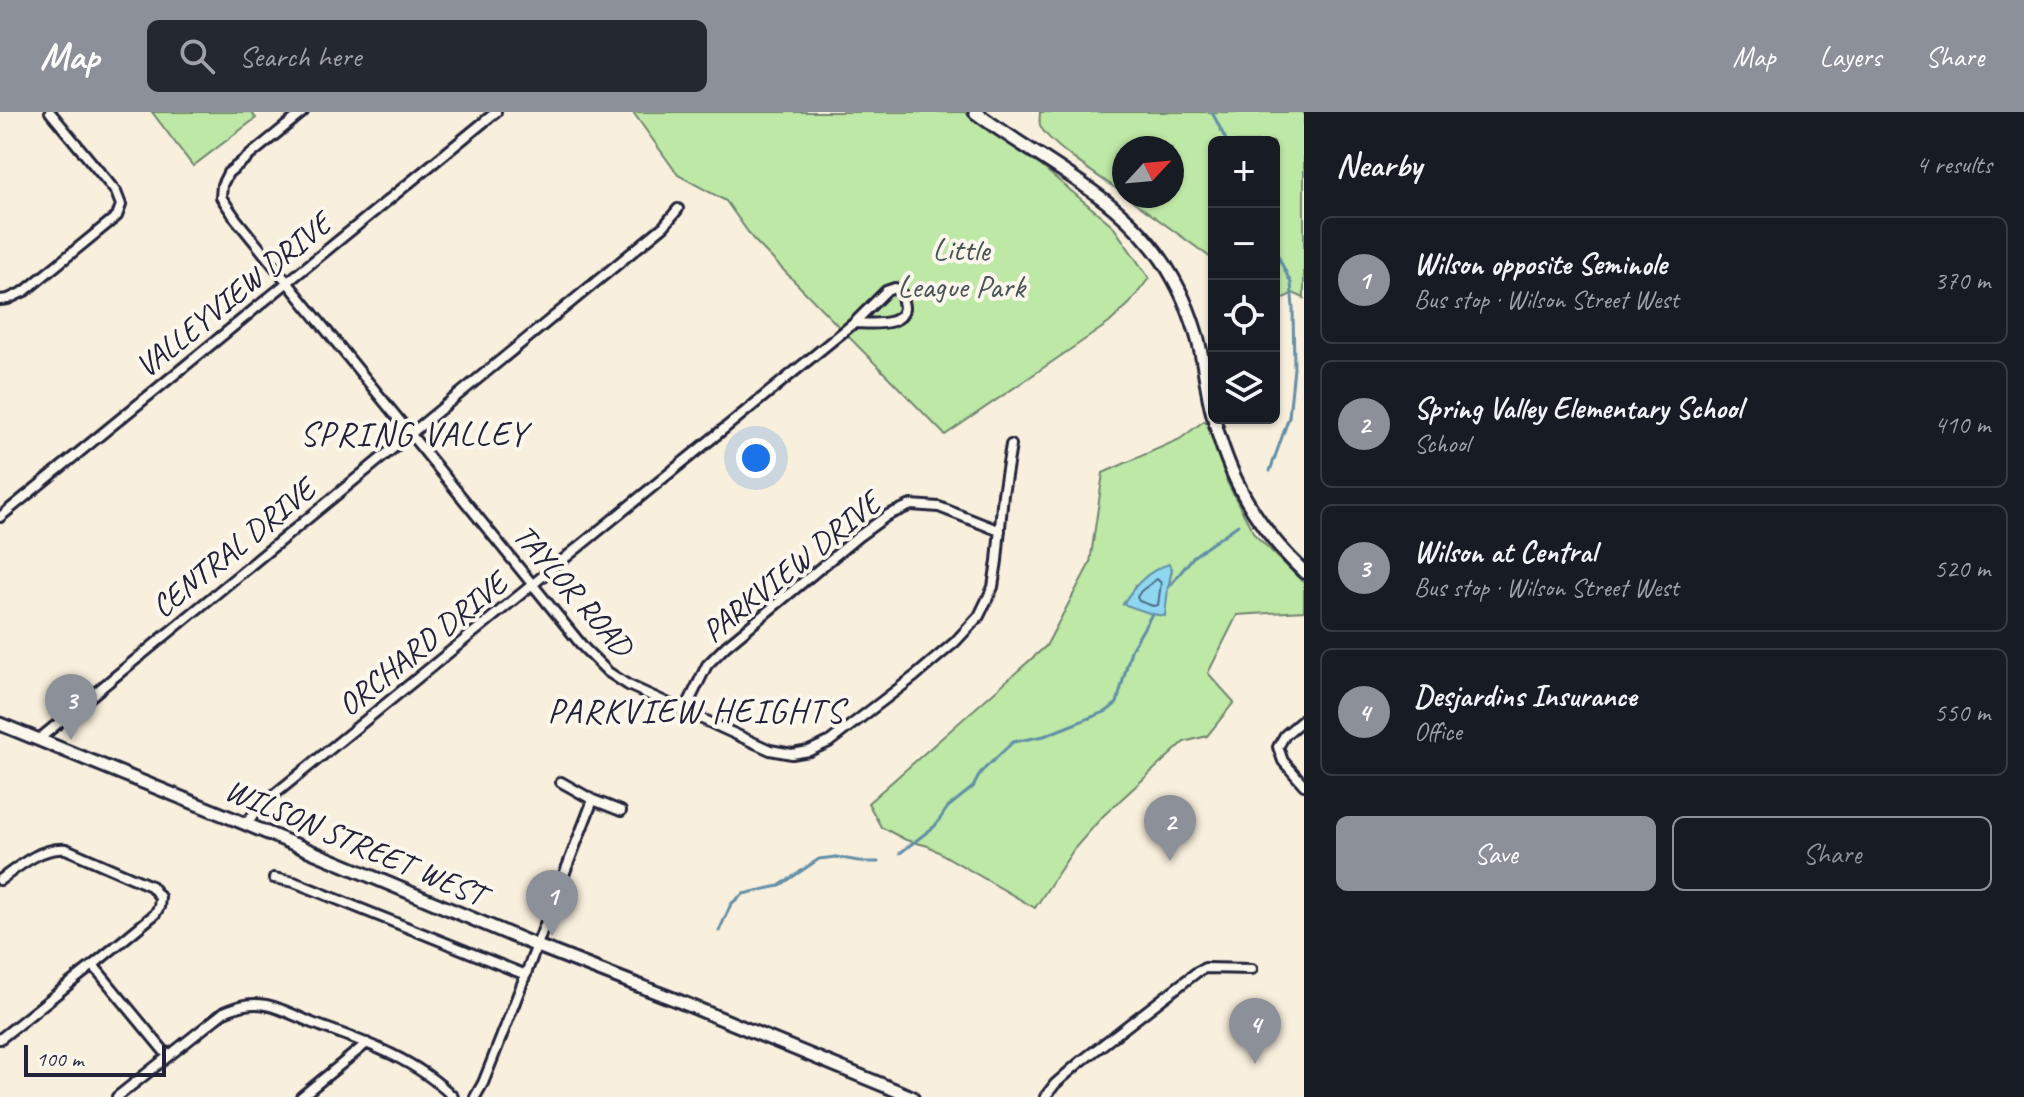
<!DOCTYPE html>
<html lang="en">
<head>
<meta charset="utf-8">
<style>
  body { margin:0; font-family:Caveat,sans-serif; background:#242831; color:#f1f3f6 }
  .controls { position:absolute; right:24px; top:24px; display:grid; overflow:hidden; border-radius:12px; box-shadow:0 2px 6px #0004 }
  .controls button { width:72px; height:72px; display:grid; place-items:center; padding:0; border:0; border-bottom:2px solid #363941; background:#171b24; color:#f1f3f6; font:40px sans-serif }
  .compass { position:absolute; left:1112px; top:24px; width:72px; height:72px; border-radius:50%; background:#171b24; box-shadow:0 2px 6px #0004; rotate:64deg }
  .scale { position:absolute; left:24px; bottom:20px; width:142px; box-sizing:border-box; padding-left:8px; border:4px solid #22223b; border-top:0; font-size:22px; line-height:28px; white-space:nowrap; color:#22223b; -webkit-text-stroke:6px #fbf7ec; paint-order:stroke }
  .you { position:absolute; left:756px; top:346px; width:28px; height:28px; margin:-20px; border:6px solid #fff; border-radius:50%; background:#1a73e8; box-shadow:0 0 0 12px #1a73e833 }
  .badge { display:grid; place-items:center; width:52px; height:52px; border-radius:50%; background:#8c9099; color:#fff; font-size:26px; font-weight:700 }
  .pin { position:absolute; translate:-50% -66px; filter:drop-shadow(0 2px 4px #0008) }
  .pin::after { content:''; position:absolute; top:42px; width:28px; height:24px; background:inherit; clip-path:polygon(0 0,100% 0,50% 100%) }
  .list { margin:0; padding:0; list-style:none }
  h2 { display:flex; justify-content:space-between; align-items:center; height:104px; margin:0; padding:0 32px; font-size:34px }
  h2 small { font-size:26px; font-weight:400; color:#9ea1a6 }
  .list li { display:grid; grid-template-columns:52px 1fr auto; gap:24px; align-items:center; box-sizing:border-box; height:128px; margin:0 16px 16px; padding:0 16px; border:2px solid #363941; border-radius:12px }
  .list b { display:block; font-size:30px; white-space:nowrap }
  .list p { margin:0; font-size:26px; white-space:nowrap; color:#9ea1a6 }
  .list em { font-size:26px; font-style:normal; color:#9ea1a6 }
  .actions { display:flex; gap:16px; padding:24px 32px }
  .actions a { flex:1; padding:18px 0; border:2px solid #8c9099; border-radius:12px; text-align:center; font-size:28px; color:#8c9099 }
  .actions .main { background:#8c9099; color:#fff }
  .icon { flex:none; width:44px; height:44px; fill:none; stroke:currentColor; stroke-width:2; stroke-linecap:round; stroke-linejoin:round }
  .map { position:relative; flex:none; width:1304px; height:985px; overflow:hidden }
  header { display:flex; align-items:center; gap:48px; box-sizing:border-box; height:112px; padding:0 40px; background:#8c9099; color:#fff }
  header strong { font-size:38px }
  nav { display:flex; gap:44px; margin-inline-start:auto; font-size:28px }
  .search { width:560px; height:72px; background:#242831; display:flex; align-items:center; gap:20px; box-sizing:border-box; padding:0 28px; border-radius:12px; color:#9ea1a6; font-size:30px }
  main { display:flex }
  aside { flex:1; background:#171b24 }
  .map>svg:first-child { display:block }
</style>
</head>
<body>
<header>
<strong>Map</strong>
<div class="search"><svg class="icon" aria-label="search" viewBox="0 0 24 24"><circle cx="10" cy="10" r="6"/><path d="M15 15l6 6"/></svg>Search here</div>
<nav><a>Map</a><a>Layers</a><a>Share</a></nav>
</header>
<main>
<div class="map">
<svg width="1304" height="985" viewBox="0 0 1304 985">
  <rect width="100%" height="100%" fill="#f9efdd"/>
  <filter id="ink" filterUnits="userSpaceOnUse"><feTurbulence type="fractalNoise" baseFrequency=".0125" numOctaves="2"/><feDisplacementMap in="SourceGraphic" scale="16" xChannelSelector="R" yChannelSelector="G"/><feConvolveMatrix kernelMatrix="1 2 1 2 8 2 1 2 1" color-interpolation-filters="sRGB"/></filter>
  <g filter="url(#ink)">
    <path fill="#bee8a5" stroke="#708570" stroke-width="2" fill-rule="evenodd" d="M152 0H251L256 6 193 54Z
      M633 0H964L1040 53 1112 113 1149 166 1130 191 1109 211 945 323 753 127 726 89 678 63Z
      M1040 0H1304V186L1293 181 1274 191V30H1214V148L1126 84H1172V36H1124V82C1106 69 1047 32 1040 13 1039 8 1040 4 1040 0Z
      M1204 309 1211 313 1221 343 1227 370 1254 422 1304 471V499L1237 503 1208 561 1234 590 1207 624 1184 630 1103 704 1074 737 1035 796 928 734 906 728 881 715 868 691 1046 534 1090 451 1103 361 1180 327ZM1172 457 1168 476 1124 492 1135 474Z"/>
    <path fill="#8fd7f1" stroke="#638fa8" stroke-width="2" d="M1169 452 1172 457 1168 476 1165 504 1152 502 1123 492C1135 473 1147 459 1169 452Z"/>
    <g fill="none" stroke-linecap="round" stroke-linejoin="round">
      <path stroke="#4e6a84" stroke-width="2" d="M1157 467 1161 471 1158 493 1153 494 1139 489 1137 485 1141 479Z"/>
      <path stroke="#638fa8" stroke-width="3" d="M1212 0 1227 30
        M1270 359 1289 305 1294 256 1293 196 1291 171 1274 136
        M1168 476 1194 444 1238 413
        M900 741 935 714 948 695 973 675 981 660 1013 630 1044 624 1107 599 1117 591 1131 538 1152 502
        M719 819 731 792 743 782 779 774 819 747 836 745 864 750H878"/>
      <defs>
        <path id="minor" d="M303 0 228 61 222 73 221 85 236 107 584 536 608 560 628 573 770 638 792 642 809 639 829 630 915 564 955 530 979 504 993 475 997 449 1003 382 1011 333
          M0 188 8 187 25 179 117 104 121 93 116 80 50 0
          M0 405 496 0
          M684 600 707 553 726 534 859 424 888 403 911 393 939 395 1000 419
          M1304 607 1285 623 1278 635 1283 649 1304 673
          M39 627 664 114 678 97
          M593 688 621 699
          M246 712 259 695 854 211 886 179 895 176 902 182C902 187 904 192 904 196 902 216 868 211 854 211
          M274 766 294 770 526 863
          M0 768C19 754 41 735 66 737L151 774 160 785 159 795 155 802 93 853 0 927
          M93 853 168 944
          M117 985 224 900C238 894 250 890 266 893 281 896 298 905 312 911 362 929 415 946 453 985
          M301 985 367 931
          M475 985 483 971C521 877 556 782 593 688L561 670
          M1045 985 1055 972 1079 951 1197 860 1205 856 1252 857"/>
        <path id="secondary" d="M975 0C1044 52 1130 87 1173 166 1188 193 1198 222 1203 251 1206 267 1208 284 1212 299 1228 365 1255 413 1304 460
          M0 612 246 712 535 833 676 888 912 985"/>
      </defs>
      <use href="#minor" stroke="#22223b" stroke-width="14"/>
      <use href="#secondary" stroke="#22223b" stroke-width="17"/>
      <use href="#minor" stroke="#fbf7ec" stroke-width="8"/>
      <use href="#secondary" stroke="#fbf7ec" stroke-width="11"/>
    </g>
  </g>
  <g text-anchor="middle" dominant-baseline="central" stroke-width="8" stroke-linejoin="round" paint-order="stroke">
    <g font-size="32" fill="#495456" stroke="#fbf7ec">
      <text x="961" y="137">Little<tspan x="961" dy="37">League Park</tspan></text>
    </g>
    <g font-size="32" fill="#22223b" stroke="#fbf7ec">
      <text transform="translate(233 183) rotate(-39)">VALLEYVIEW DRIVE</text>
      <text transform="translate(233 436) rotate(-39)">CENTRAL DRIVE</text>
      <text transform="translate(791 455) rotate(-39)">PARKVIEW DRIVE</text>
      <text transform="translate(573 478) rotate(49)">TAYLOR ROAD</text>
      <text transform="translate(422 532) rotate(-39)">ORCHARD DRIVE</text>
      <text transform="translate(355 730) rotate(23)">WILSON STREET WEST</text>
    </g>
    <g font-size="34" letter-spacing="2" fill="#22223b" stroke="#fbf7ec">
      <text x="414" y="321">SPRING VALLEY</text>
      <text x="696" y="598">PARKVIEW HEIGHTS</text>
    </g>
  </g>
</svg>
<div class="controls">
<button>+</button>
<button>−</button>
<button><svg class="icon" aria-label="locate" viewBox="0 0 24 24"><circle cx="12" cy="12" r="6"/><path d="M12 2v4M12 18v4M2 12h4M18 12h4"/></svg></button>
<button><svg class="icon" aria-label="layers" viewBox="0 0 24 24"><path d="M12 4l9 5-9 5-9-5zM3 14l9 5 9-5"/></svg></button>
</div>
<svg class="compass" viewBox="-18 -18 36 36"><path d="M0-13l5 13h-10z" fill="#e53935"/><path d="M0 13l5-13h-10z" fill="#9ea1a6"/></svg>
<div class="scale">100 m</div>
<div class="you"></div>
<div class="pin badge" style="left:552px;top:824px">1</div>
<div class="pin badge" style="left:1170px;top:749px">2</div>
<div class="pin badge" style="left:71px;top:628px">3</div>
<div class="pin badge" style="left:1255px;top:952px">4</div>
</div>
<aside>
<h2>Nearby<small>4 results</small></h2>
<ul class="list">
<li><span class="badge">1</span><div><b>Wilson opposite Seminole</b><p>Bus stop · Wilson Street West</p></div><em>370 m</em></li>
<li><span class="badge">2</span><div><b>Spring Valley Elementary School</b><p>School</p></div><em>410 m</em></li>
<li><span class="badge">3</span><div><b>Wilson at Central</b><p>Bus stop · Wilson Street West</p></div><em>520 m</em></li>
<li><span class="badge">4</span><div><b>Desjardins Insurance</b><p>Office</p></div><em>550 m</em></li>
</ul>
<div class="actions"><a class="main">Save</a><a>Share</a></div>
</aside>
</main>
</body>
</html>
